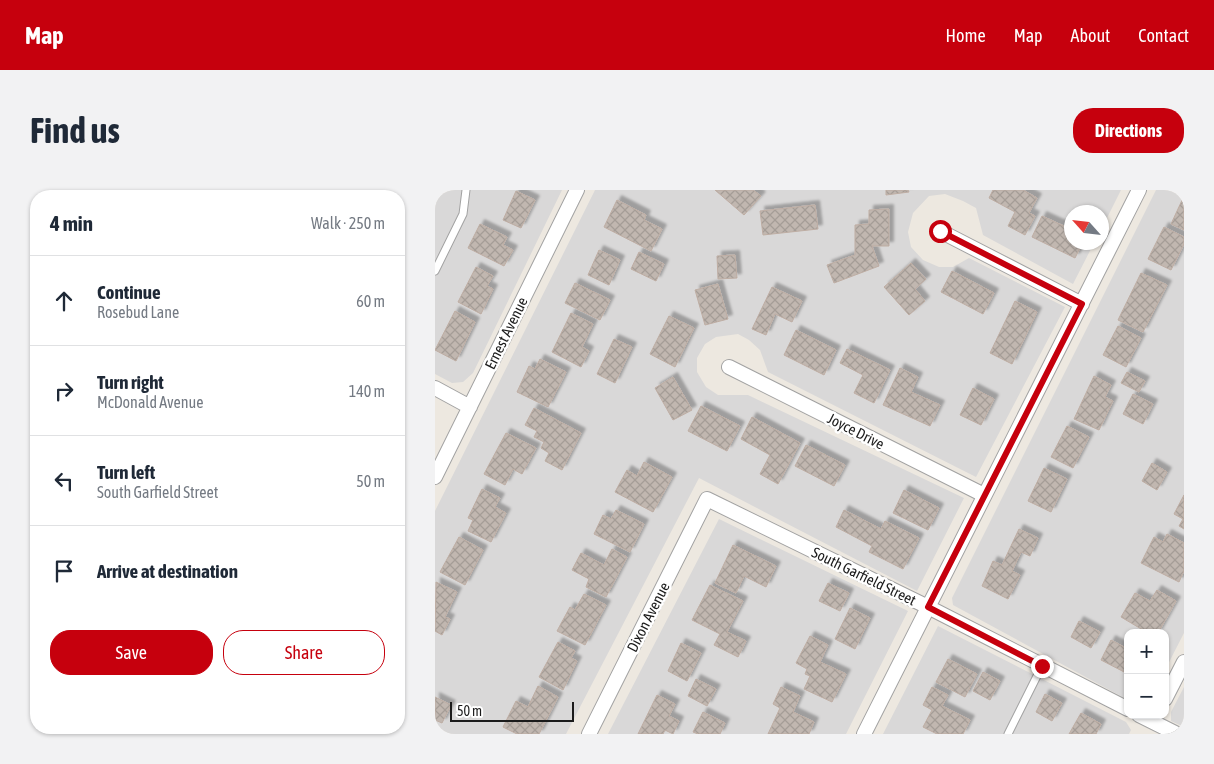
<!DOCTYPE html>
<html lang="en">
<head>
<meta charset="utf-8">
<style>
  body { margin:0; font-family:"Asap Condensed",sans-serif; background:#f2f2f3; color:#1f2937 }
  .controls { position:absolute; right:15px; bottom:15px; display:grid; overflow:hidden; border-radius:10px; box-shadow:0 1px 4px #0004 }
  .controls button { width:45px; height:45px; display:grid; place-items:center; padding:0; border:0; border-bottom:1px solid #e0e1e3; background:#fff; color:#1f2937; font:25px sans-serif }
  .compass { position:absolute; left:629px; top:15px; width:45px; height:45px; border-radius:50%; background:#fff; box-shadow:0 1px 4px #0004; rotate:297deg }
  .scale { position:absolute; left:15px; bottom:12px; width:124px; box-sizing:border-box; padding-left:5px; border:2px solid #1b1b1b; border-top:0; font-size:14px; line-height:18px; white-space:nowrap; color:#1b1b1b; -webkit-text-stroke:4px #fff; paint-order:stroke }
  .stop { position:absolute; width:15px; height:15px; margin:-11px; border:4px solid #c6000d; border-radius:50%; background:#fff }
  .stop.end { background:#c6000d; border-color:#fff; box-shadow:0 1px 5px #0008 }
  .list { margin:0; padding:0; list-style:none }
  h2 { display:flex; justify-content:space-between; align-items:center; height:65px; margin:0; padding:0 20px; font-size:21px }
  h2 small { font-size:16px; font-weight:400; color:#747a83 }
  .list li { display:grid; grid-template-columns:32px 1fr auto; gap:15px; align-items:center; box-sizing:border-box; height:90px; padding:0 20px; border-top:1px solid #e0e1e3 }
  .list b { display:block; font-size:19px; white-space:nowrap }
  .list p { margin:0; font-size:16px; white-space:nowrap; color:#747a83 }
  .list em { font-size:16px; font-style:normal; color:#747a83 }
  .actions { display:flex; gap:10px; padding:15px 20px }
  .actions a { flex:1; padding:11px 0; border:1px solid #c6000d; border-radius:20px; text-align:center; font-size:18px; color:#c6000d }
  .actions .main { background:#c6000d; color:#fff }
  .icon { flex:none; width:28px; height:28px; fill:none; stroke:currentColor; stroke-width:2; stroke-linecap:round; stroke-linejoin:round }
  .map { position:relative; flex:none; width:749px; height:544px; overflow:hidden; border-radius:20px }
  header { display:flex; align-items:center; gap:30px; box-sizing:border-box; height:70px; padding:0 25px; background:#c6000d; color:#fff }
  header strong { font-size:24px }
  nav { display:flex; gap:28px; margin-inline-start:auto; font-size:18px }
  .intro { display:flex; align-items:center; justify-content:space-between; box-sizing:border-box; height:120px; padding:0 30px }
  h1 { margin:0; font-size:35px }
  .button { padding:12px 22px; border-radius:20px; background:#c6000d; color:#fff; font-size:18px; font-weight:700 }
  main { display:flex; gap:30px; padding:0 30px }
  aside { flex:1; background:#fff; border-radius:20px; box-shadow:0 1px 4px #0004 }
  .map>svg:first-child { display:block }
</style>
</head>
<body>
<header>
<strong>Map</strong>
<nav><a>Home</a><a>Map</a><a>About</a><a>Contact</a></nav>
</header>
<div class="intro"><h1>Find us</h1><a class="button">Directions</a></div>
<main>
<aside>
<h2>4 min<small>Walk · 250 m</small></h2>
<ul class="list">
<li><svg class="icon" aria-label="ahead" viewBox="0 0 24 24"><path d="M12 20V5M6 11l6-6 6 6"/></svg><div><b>Continue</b><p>Rosebud Lane</p></div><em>60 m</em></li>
<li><svg class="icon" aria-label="right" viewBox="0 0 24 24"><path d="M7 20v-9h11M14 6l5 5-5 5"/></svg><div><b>Turn right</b><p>McDonald Avenue</p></div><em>140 m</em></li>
<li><svg class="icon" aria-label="left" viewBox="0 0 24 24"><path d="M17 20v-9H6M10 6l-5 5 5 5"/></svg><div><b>Turn left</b><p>South Garfield Street</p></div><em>50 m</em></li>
<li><svg class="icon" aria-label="arrive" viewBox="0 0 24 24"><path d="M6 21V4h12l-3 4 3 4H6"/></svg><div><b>Arrive at destination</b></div></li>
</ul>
<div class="actions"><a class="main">Save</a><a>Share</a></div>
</aside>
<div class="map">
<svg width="749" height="544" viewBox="0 0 749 544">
  <defs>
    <pattern id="building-cross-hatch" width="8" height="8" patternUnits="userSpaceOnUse" patternTransform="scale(1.25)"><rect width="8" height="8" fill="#c1b7b0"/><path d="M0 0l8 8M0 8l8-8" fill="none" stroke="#a59d97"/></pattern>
    <filter id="shadow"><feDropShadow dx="4.5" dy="-4.5" stdDeviation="1" flood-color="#0004"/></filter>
  </defs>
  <rect width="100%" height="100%" fill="#ede8e0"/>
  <path fill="#d9d8d8" d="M0 0H127L38 183 28 192 17 193 0 184Z
    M160 0H686L667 38 666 22H636V52L659 53 638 94 548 45 541 18 528 11 510 4 494 6 478 23 473 42 476 57 488 70 504 77H518L534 68 630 117 541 287 333 182 325 160 314 150 303 144 281 147 270 154 262 168V182L271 197 283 205H313L529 308 482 401 264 288 131 544H0V321Z
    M721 0H749V443L730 480V443H693V510L518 415 517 408Z
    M284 329 473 421 411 544H173Z
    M503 436 691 532 696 540 694 544H448Z
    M749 497V537L736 531V522Z"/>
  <path fill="url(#building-cross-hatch)" stroke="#beada3" filter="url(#shadow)" d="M280 0H318L326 6 309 25Z
    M451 0H473L474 2 451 5Z
    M558 0H588L602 8 594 23 600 26 590 45 573 36 580 22 554 8Z
    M81 1 100 10 86 38 68 30Z
    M749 6V40L736 34Z
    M182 10 211 25 209 30 227 39 216 61 169 37Z
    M380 15 383 39 328 45 325 21Z
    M454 19V56H437L444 76 399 93 392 75 420 65V35L434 34V20Z
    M607 26 631 37 633 33 636 34V52H648L640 68 597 47Z
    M45 34 72 47 68 55 78 60 69 76 33 58Z
    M729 37 749 47V54L736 80 713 69Z
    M164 60 185 70 174 95 153 85Z
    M204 62 229 74 221 91 196 79Z
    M300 65 302 88 283 89 282 66Z
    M476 73 491 89 480 99 490 111 474 125 449 97Z
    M41 77 58 86 52 96 58 99 46 124 23 112Z
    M517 81 559 103 548 124 506 102Z
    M706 83 732 95 708 142 683 130Z
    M140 93 175 110 165 130 130 113Z
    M283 94 293 129 270 135 260 100Z
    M337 97 367 111 357 132 340 124 331 145 317 139Z
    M580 111 602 122 577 174 555 163Z
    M20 121 40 132 21 171 0 160Z
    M136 123 158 134 147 157 154 161 146 177 117 162Z
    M234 126 259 138 240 177 215 164Z
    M683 136 706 148 691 177 668 165Z
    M361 140 401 160 389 185 349 165Z
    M179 149 197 157 180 193 162 184Z
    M412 159 455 180 439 213 419 203 428 185 405 173Z
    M105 169 131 182 113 217 82 202 94 176 100 179Z
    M465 178 483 187 476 202 505 215 495 236 448 215Z
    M692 182 710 191 704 202 686 193Z
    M659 186 676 195 670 207 678 211 664 240 639 229Z
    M238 187 257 220 238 230 220 198Z
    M538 198 559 209 546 235 525 225Z
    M698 204 718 214 708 234 688 224Z
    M266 216 305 236 292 261 253 241Z
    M99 218 146 243 127 280 110 271 114 263 106 258 109 252 99 247 102 241 90 235Z
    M317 227 365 253 343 294 325 284 335 265 306 249Z
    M632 236 654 247 638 278 616 267Z
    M71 243 101 258 87 284 78 279 70 295 49 284Z
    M371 255 410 275 399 296 360 276Z
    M209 272 237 287 218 322 180 302 192 280 202 286Z
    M717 273 732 282 722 300 707 291Z
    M609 278 632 289 616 322 593 311Z
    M47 299 65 308 60 317 71 323 56 352 33 341 38 330 33 328Z
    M469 300 504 318 493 340 458 323Z
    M749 305V339L744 336 748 329 739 324Z
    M181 320 209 334 195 362 159 344 168 325 176 329Z
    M409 320 446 339 450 331 484 348 468 379 434 362 437 356 401 337Z
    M584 339 603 348 595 366 586 362 577 381 585 385 573 409 547 396 558 371 567 375Z
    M732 344 749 353V381L744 392 706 373 719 347 728 352Z
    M24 347 48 360 30 395 5 382Z
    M298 355 341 376 331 397 309 386 301 403 280 393Z
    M177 359 192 367 171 407 151 397 154 389 137 380 146 363 169 375Z
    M1 392 22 402 10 427 15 429 7 445 0 441Z
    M393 393 414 403 405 421 384 411Z
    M275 395 308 411 292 442 311 451 303 467 279 455 285 444 257 430Z
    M722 400 741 411 723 443H713L686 427 700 403 715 411Z
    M149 404 171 415 150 455 122 441 135 417 140 420Z
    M415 418 435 428 420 459 400 449Z
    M644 431 665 442 656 458 636 447Z
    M375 446 393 455 385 472 411 484 397 512 369 499 375 486 370 484 372 479 361 473Z
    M676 450 693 459V484L666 470Z
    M123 452 140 461 136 468 142 471 128 500 104 487Z
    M246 453 266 463 252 491 233 481Z
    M513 469 542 484 530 507 501 492Z
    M548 482 565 491 555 510 538 501Z
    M261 489 281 499 272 516 253 506Z
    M103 496 123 507 104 544H82L68 537 81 511 93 517Z
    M346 497 365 506 358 522 379 532 374 544H333L345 518 338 514Z
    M497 497 513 505 507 516 535 530 528 544H502L488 537 497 520 488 515Z
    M610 504 627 513 617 531 601 522Z
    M222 505 240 514 234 526 244 531 238 544 230 540 228 544H203Z
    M0 507 16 515 7 533 0 530Z
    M268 522 290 533 285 544H263L258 542Z
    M646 523 666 534 661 544H634Z"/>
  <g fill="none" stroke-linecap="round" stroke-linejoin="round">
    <defs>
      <path id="service" d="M0 81 28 24 31 0
        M573 544 607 476"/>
      <path id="minor" d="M505 41 647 114
        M294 177 549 305
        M0 198 35 217
        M0 287 142 0
        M730 509 749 472
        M704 525 742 544
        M154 544 272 309 493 417 693 519
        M429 544 704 0"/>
    </defs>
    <use href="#service" stroke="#a2a2a2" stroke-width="9"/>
    <use href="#minor" stroke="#a2a2a2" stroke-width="16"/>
    <use href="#service" stroke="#fff" stroke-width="7"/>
    <use href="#minor" stroke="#fff" stroke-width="14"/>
  </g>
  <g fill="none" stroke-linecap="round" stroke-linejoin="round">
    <path stroke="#c6000d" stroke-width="6" d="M505 41 647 114 493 417 607 476"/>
  </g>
  <g text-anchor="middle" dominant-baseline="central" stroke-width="5" stroke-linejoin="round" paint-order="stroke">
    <g font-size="15" fill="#1b1b1b" stroke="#fff">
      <text transform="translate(71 143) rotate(-64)">Ernest Avenue</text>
      <text transform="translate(421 241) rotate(27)">Joyce Drive</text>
      <text transform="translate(429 386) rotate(26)">South Garfield Street</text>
      <text transform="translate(213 427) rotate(-63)">Dixon Avenue</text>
    </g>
  </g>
</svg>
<div class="controls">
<button>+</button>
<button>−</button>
</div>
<svg class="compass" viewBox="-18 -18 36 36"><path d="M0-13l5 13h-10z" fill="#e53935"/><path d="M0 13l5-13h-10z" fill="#747a83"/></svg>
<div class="scale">50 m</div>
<div class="stop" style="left:505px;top:41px"></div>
<div class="stop end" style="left:607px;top:476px"></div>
</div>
</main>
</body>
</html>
